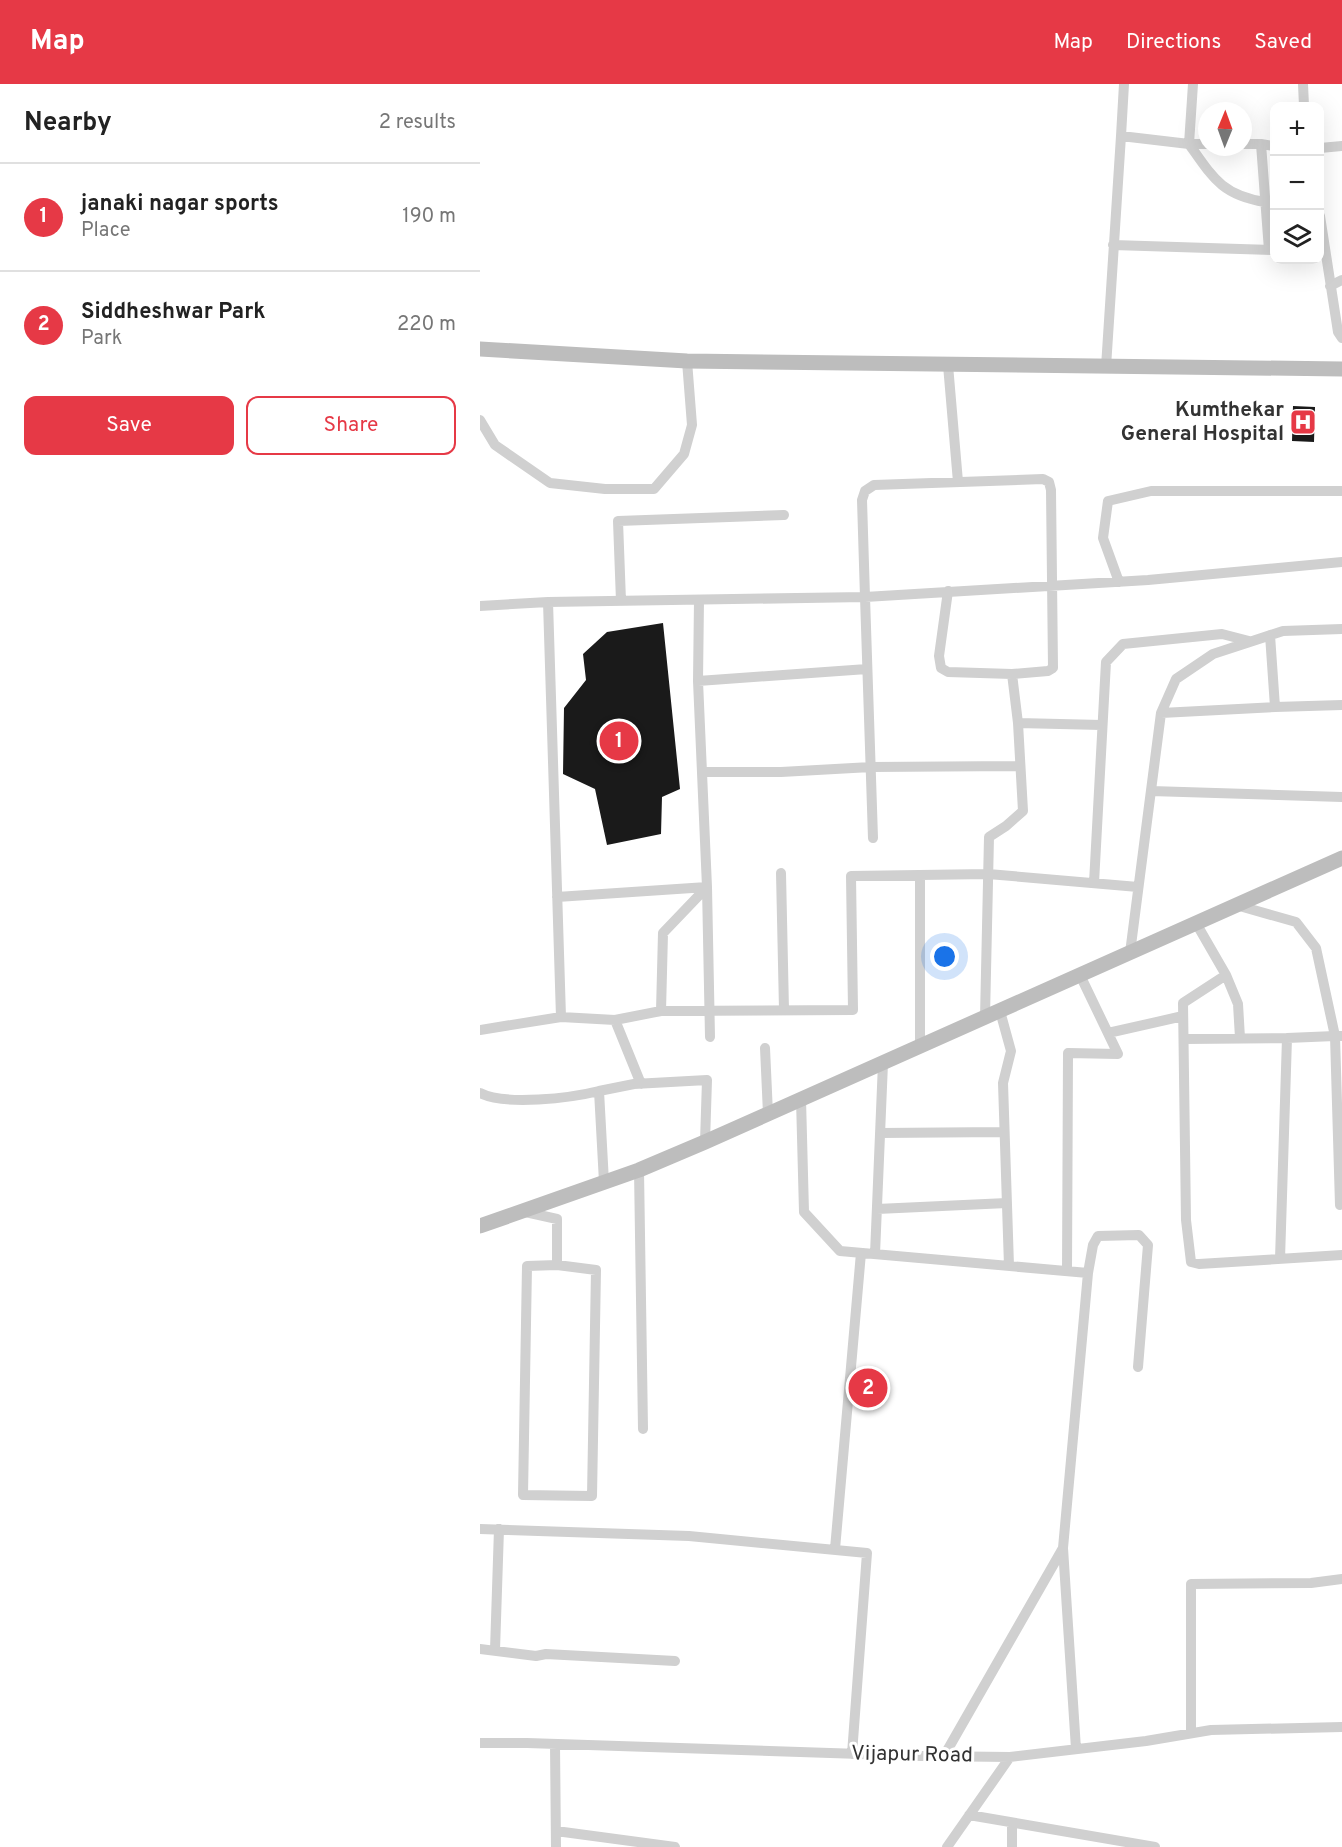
<!DOCTYPE html>
<html lang="en">
<head>
<meta charset="utf-8">
<style>
  body { margin:0; font-family:Overpass,sans-serif; background:#f6f6f6; color:#222 }
  .controls { position:absolute; right:18px; top:18px; display:grid; overflow:hidden; border-radius:12px; box-shadow:0 6px 24px #0002 }
  .controls button { width:54px; height:54px; display:grid; place-items:center; padding:0; border:0; border-bottom:2px solid #e0e0e0; background:#fff; color:#222; font:30px sans-serif }
  .compass { position:absolute; left:718px; top:18px; width:54px; height:54px; border-radius:50%; background:#fff; box-shadow:0 6px 24px #0002; rotate:1deg }
  .you { position:absolute; left:465px; top:873px; width:21px; height:21px; margin:-15px; border:4px solid #fff; border-radius:50%; background:#1a73e8; box-shadow:0 0 0 9px #1a73e833 }
  .badge { display:grid; place-items:center; width:39px; height:39px; border-radius:50%; background:#e63946; color:#fff; font-size:20px; font-weight:700 }
  .pin { position:absolute; translate:-50% -50%; border:3px solid #fff; box-shadow:0 2px 6px #0006 }
  .list { margin:0; padding:0; list-style:none }
  h2 { display:flex; justify-content:space-between; align-items:center; height:78px; margin:0; padding:0 24px; font-size:26px }
  h2 small { font-size:20px; font-weight:400; color:#767676 }
  .list li { display:grid; grid-template-columns:39px 1fr auto; gap:18px; align-items:center; box-sizing:border-box; height:108px; padding:0 24px; border-top:2px solid #e0e0e0 }
  .list b { display:block; font-size:22px; white-space:nowrap }
  .list p { margin:0; font-size:20px; white-space:nowrap; color:#767676 }
  .list em { font-size:20px; font-style:normal; color:#767676 }
  .actions { display:flex; gap:12px; padding:18px 24px }
  .actions a { flex:1; padding:14px 0; border:2px solid #e63946; border-radius:12px; text-align:center; font-size:21px; color:#e63946 }
  .actions .main { background:#e63946; color:#fff }
  .icon { flex:none; width:33px; height:33px; fill:none; stroke:currentColor; stroke-width:2; stroke-linecap:round; stroke-linejoin:round }
  .map { position:relative; flex:none; width:862px; height:1763px; overflow:hidden }
  header { display:flex; align-items:center; gap:36px; box-sizing:border-box; height:84px; padding:0 30px; background:#e63946; color:#fff }
  header strong { font-size:28px }
  nav { display:flex; gap:33px; margin-inline-start:auto; font-size:21px }
  main { display:flex }
  aside { flex:1; background:#fff }
  .map>svg:first-child { display:block }
</style>
</head>
<body>
<header>
<strong>Map</strong>
<nav><a>Map</a><a>Directions</a><a>Saved</a></nav>
</header>
<main>
<aside>
<h2>Nearby<small>2 results</small></h2>
<ul class="list">
<li><span class="badge">1</span><div><b>janaki nagar sports</b><p>Place</p></div><em>190 m</em></li>
<li><span class="badge">2</span><div><b>Siddheshwar Park</b><p>Park</p></div><em>220 m</em></li>
</ul>
<div class="actions"><a class="main">Save</a><a>Share</a></div>
</aside>
<div class="map">
<svg width="862" height="1763" viewBox="0 0 862 1763">
  <rect width="100%" height="100%" fill="#fff"/>
  <path fill="#1a1a1a" d="M813 322 835 323 834 358 812 357Z
    M183 539 200 705 182 713 181 750 127 761 115 705 83 690 84 624 106 596 103 570 127 548Z"/>
  <g fill="none" stroke-linecap="round" stroke-linejoin="round">
    <path stroke="#d0d0d0" stroke-width="10" d="M644 0 641 52 709 60 713 0
      M823 0 824 22
      M709 60C733 94 742 111 785 118
      M709 60H727
      M763 60H781
      M840 64 862 62
      M840 132 858 248 862 254
      M633 161 794 166
      M789 166 781 60 794 62
      M850 202 862 196
      M468 281 478 398
      M626 283 641 52
      M0 336 15 361 70 399 125 405H174L204 370 212 341 207 277
      M639 498 623 454 628 417 671 407H862
      M468 507 459 572 461 584 468 588 532 590 538 639 543 727 526 742 509 753 505 933
      M219 516 218 597 387 585
      M141 517 138 437 304 431
      M0 522 68 518 385 513 382 416 385 407 394 401 563 395 569 398 571 406 573 584 568 587 532 590
      M790 551 795 623 862 621
      M218 597 227 803 230 953
      M681 629 795 623
      M538 639 622 641
      M222 688H301L391 683 540 682
      M671 707 862 713
      M393 754 385 513 668 496 862 478
      M301 789 304 926
      M614 799 626 578 643 560 742 550 769 557
      M77 813 227 803
      M756 821 816 838 836 864 855 952H862
      M716 839 746 891 703 919 706 1136 711 1178 719 1180 862 1171
      M650 869 681 629 696 595 733 570 803 547 862 545
      M746 891 758 920 760 954
      M181 927 373 926 371 792 508 790 658 803
      M520 927 531 967 523 999 529 1182
      M81 933 135 936
      M0 946 81 933 68 518
      M628 949 703 932
      M807 954 855 952 860 1121
      M704 955 807 954 800 1175
      M440 962V791
      M285 964 288 1030
      M161 1000 135 936 181 927 183 849 227 803
      M119 1007 154 1000 227 996 225 1058
      M0 1009C25 1022 91 1014 119 1007L124 1098
      M321 1015 324 1128 360 1167 608 1189 583 1464 464 1672
      M400 1049 524 1048
      M159 1086 163 1345
      M397 1125 527 1119
      M41 1127 77 1135V1181L47 1182 43 1411 112 1412 116 1186 77 1181
      M395 1170 403 979
      M587 1187 588 969 638 970 600 891
      M608 1189 613 1161 618 1152 659 1151 668 1161 658 1283
      M0 1445 209 1452 387 1469 372 1670
      M583 1464 596 1665
      M355 1465 381 1169
      M0 1565 56 1572 66 1570 195 1577
      M15 1566 19 1445
      M711 1649V1500L831 1499 862 1495
      M0 1659H47L441 1672 530 1673 666 1657 731 1646 862 1643
      M75 1660 76 1763
      M489 1731 675 1763
      M76 1747 195 1763
      M467 1763 530 1673
      M532 1763V1739"/>
    <path stroke="#bdbdbd" stroke-width="15" d="M0 265 207 277 862 285
      M0 1142 159 1086 225 1058 862 774"/>
  </g>
  <defs>
    <symbol id="hospital-square" viewBox="-11 -11 22 22"><rect x="-9" y="-9" width="18" height="18" rx="4" fill="#e63946" stroke="#fff"/><path d="M-5-5h3v3.5h4V-5h3V5h-3V1.5h-4V5h-3Z" fill="#fff"/></symbol>
  </defs>
  <g fill-rule="evenodd">
    <use href="#hospital-square" x="808" y="323" width="30" height="30"/>
  </g>
  <g text-anchor="middle" dominant-baseline="central" stroke-width="6" stroke-linejoin="round" paint-order="stroke">
    <g font-size="21" font-weight="bold" fill="#333" stroke="#fff" text-anchor="end">
      <text x="804" y="326">Kumthekar<tspan x="804" dy="24">General Hospital</tspan></text>
    </g>
    <g font-size="21" fill="#333" stroke="#fff">
      <text transform="translate(432 1671) rotate(1)">Vijapur Road</text>
    </g>
  </g>
</svg>
<div class="controls">
<button>+</button>
<button>−</button>
<button><svg class="icon" aria-label="layers" viewBox="0 0 24 24"><path d="M12 4l9 5-9 5-9-5zM3 14l9 5 9-5"/></svg></button>
</div>
<svg class="compass" viewBox="-18 -18 36 36"><path d="M0-13l5 13h-10z" fill="#e53935"/><path d="M0 13l5-13h-10z" fill="#767676"/></svg>
<div class="you"></div>
<div class="pin badge" style="left:139px;top:657px">1</div>
<div class="pin badge" style="left:388px;top:1304px">2</div>
</div>
</main>
</body>
</html>
